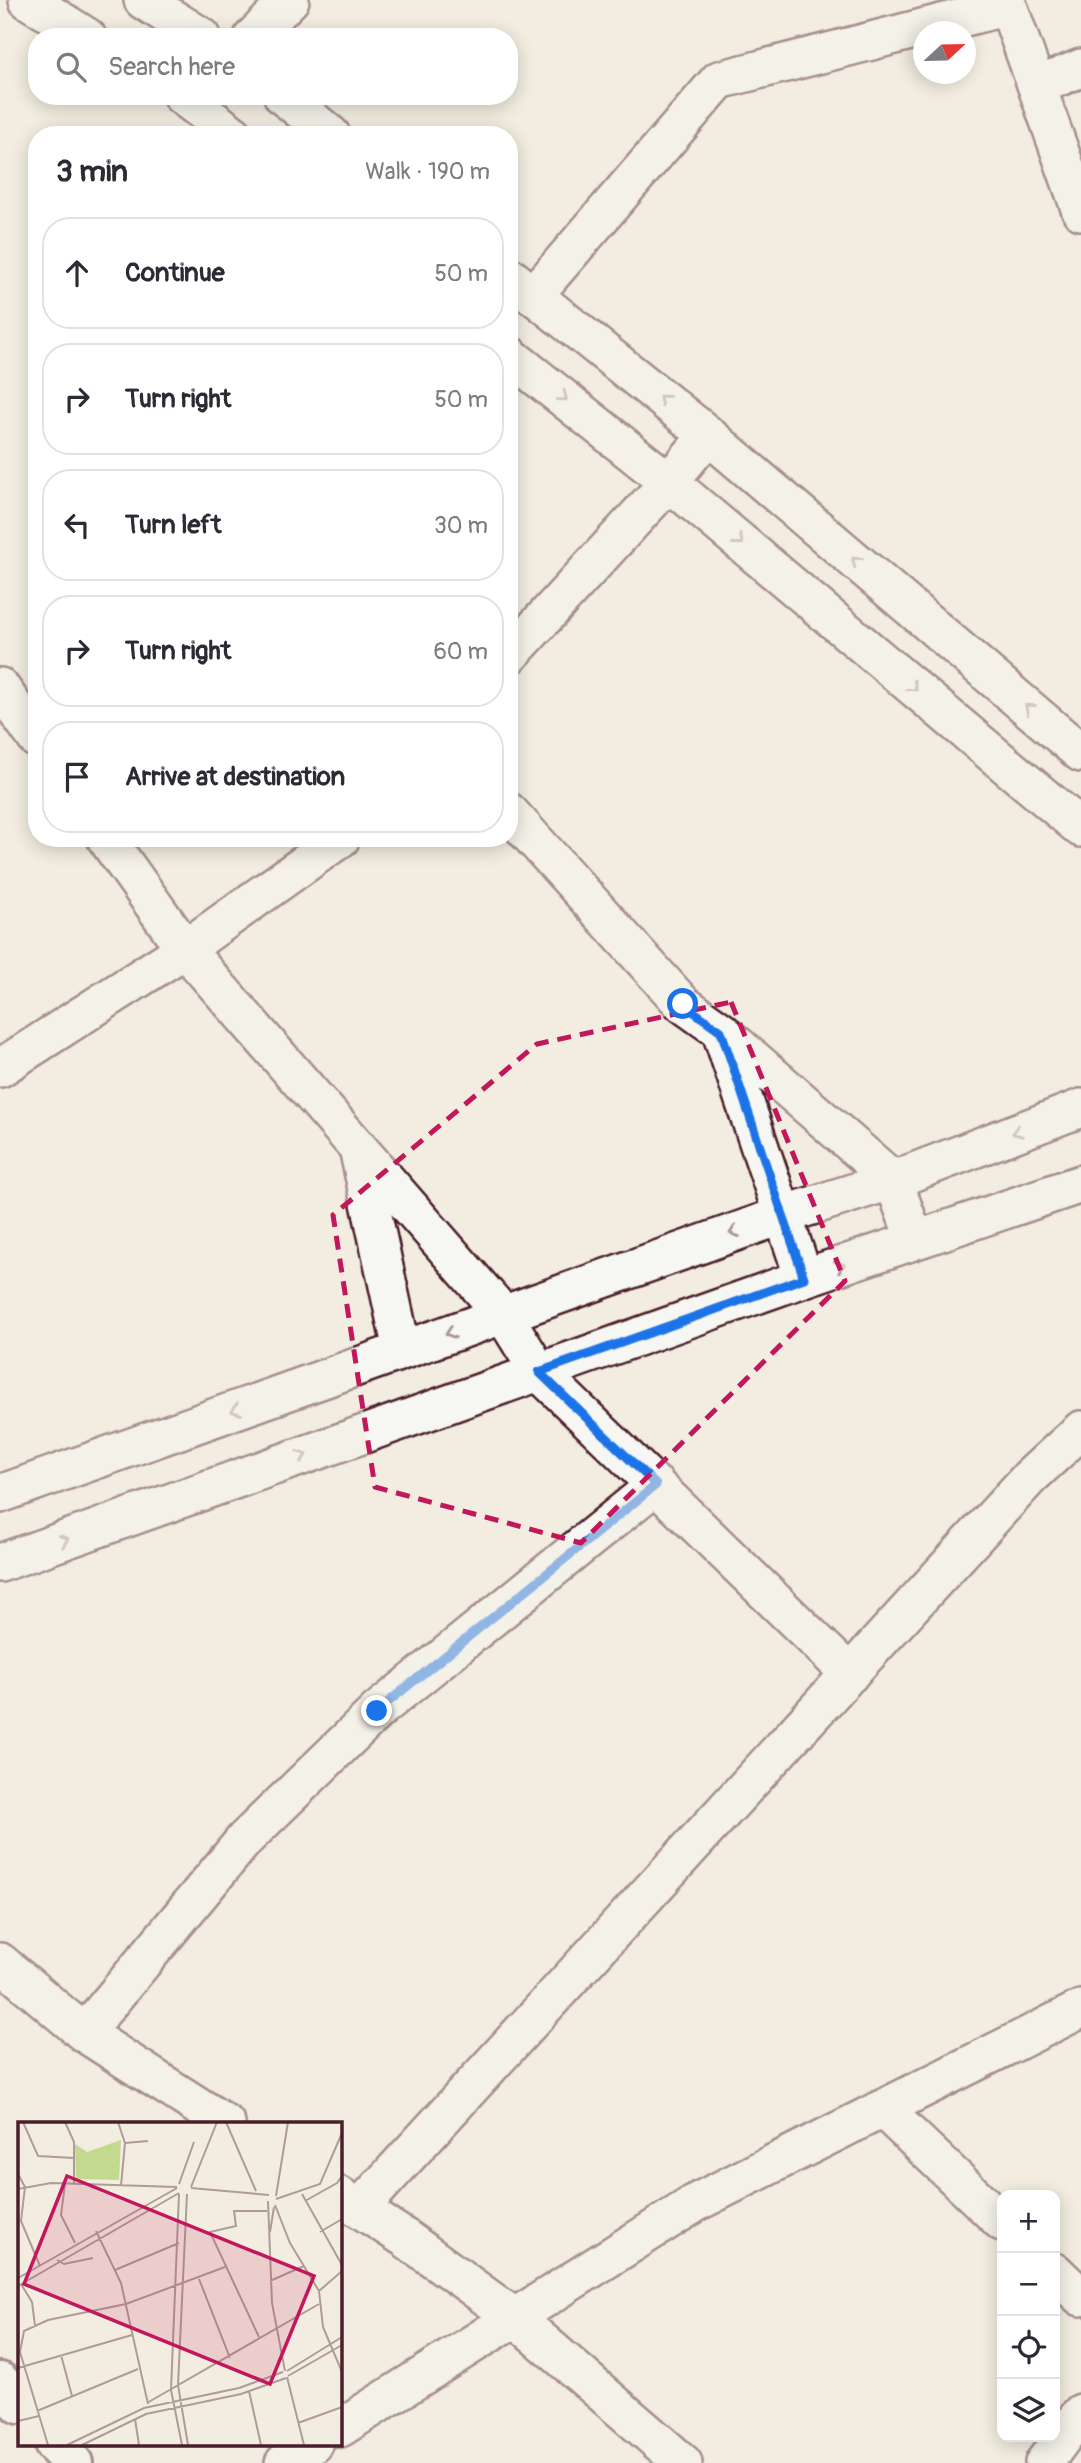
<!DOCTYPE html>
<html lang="en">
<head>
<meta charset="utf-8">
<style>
  body { margin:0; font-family:Pangolin,sans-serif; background:#f7f7f7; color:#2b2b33 }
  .controls { position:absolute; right:21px; bottom:21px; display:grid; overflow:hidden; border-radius:14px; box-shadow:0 4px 18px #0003 }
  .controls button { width:63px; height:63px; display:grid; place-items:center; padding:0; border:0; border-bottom:2px solid #e1e1e2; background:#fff; color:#2b2b33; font:35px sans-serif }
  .compass { position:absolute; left:913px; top:21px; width:63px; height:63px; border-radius:50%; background:#fff; box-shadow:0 4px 18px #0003; rotate:68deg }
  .stop { position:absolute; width:21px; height:21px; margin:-16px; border:5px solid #1a73e8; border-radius:50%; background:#fff }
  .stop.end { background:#1a73e8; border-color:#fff; box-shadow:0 2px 7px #0008 }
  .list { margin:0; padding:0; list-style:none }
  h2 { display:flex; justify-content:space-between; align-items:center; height:91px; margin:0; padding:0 28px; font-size:30px }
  h2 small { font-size:23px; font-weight:400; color:#7c7c81 }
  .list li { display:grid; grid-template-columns:46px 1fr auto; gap:21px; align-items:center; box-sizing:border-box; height:112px; margin:0 14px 14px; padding:0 14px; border:2px solid #e1e1e2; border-radius:28px }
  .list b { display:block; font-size:26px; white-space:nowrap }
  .list em { font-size:23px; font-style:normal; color:#7c7c81 }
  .icon { flex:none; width:38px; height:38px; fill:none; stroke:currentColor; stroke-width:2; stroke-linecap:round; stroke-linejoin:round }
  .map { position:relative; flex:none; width:1081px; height:2463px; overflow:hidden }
  .search { position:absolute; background:#fff; box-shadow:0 4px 18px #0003; left:28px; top:28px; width:490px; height:77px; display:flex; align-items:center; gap:18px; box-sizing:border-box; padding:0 24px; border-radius:28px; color:#7c7c81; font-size:26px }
  .panel { position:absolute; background:#fff; box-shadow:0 4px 18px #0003; left:28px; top:126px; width:490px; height:721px; border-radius:28px }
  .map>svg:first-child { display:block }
</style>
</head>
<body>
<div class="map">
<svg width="1081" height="2463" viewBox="0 0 1081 2463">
  <rect width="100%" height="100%" fill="#f2ede0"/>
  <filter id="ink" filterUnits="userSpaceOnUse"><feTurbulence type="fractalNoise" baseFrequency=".0143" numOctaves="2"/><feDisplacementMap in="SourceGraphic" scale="14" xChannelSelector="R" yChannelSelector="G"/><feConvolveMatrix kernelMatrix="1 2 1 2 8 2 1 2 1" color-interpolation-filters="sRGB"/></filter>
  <g filter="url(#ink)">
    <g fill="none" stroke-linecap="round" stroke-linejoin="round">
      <defs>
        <path id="street" d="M28 0 87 37
          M143 0 202 37
          M1006 0 1081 211
          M253 37 290 0
          M1037 86 1081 68
          M182 96 234 135
          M283 96 331 135
          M509 276 708 435 1081 753
          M533 296 719 80 1008 6
          M509 355 669 482 1081 828
          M509 656 669 482 708 435
          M0 687 37 739
          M509 812 683 1004 721 1031 893 1180 915 1240
          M106 838 185 949 503 1314 539 1372 850 1674
          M721 1032 804 1278
          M0 1068 185 949 341 838
          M359 1152 402 1350
          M0 1494 783 1215 893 1180 1081 1108
          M0 1563 804 1278 1081 1184
          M0 1962 84 2033 226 2124
          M84 2033 245 1839 377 1711 656 1485
          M883 2109 1002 2222
          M340 2196 405 2238 514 2317 683 2463
          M360 2208 1030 1477 1081 1430
          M1055 2272 1081 2297
          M340 2428 697 2202 1081 2009
          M284 2463 314 2444
          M1044 2463 1081 2413"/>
        <path id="secondary" d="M0 2382 19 2404
          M54 2444 73 2463"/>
      </defs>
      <use href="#street" stroke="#4a1f2b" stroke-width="42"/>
      <use href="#secondary" stroke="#4a1f2b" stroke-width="44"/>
      <use href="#street" stroke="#f6f6f2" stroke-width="37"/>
      <use href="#secondary" stroke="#f6f6f2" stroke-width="38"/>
    </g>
    <defs><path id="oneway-chevron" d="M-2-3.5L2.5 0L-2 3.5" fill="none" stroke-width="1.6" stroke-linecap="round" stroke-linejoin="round" transform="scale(1.75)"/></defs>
    <g stroke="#a99598">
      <use href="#oneway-chevron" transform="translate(563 397) rotate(39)"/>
      <use href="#oneway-chevron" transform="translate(663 399) rotate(-141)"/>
      <use href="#oneway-chevron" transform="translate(739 541) rotate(40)"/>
      <use href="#oneway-chevron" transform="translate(856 561) rotate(-140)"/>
      <use href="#oneway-chevron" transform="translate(913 687) rotate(40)"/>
      <use href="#oneway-chevron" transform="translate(1029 708) rotate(-140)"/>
      <use href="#oneway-chevron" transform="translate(1017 1132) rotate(159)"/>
      <use href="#oneway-chevron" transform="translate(734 1232) rotate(160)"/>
      <use href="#oneway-chevron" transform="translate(840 1266) rotate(-19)"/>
      <use href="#oneway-chevron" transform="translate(450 1333) rotate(161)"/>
      <use href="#oneway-chevron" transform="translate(236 1410) rotate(160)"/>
      <use href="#oneway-chevron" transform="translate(302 1456) rotate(-20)"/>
      <use href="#oneway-chevron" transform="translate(64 1540) rotate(-20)"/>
    </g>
  </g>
  <g fill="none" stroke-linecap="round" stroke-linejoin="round" filter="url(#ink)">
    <path stroke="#1a73e8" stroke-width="9" d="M377 1711 656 1485 539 1372 804 1278 721 1031 683 1004"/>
  </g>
  <path d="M0 0H1081V2463H0ZM731 1002 845 1281 581 1543 375 1487 333 1215 537 1044Z" fill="#f2ede0" fill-opacity=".55" fill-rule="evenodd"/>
  <path fill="none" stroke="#c2185b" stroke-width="5" stroke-dasharray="14 9" stroke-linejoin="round" d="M731 1002 845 1281 581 1543 375 1487 333 1215 537 1044Z"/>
  <g transform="translate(18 2122)">
    <rect width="324" height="324" fill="#f2ede0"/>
    <path d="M103 18 101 58 58 57 57 22 69 30Z" fill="#c3d98e"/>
    <path fill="none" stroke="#af9b98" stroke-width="2" d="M5 0 20 34 56 36M47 0 56 20V62M100 0 107 21 103 64M208 0 238 69M107 21 130 19M0 52 7 65 3 99 22 144M47 62 43 93 57 121M161 62 176 20M173 65 199 0M173 66 251 73M0 67 33 61 159 65M161 72 153 268 164 323M169 72 160 263 170 323M284 72 324 143M258 74 270 0M258 77 302 62 324 11M250 79 254 181 267 249M287 79 319 61 324 54M257 83 272 121 301 169M78 109 103 161 130 282M252 110 256 85M302 110 324 97M39 138 46 142 75 136M97 148 161 121M0 156 159 66M181 157 212 236M252 159 286 144M3 162 14 180 17 204M0 164 161 71M301 169 305 205 324 250M301 169 324 149M241 215 192 110 218 104 216 89H249M43 233 54 274M0 246 114 213M269 249 324 215M270 254 324 223M269 255 286 323M231 269 243 323M129 281 301 182M19 289 120 247M117 297 121 323M0 299 21 294M280 301 324 285M30 323 2 230 6 209 30 198 108 182 207 145M49 323 126 286 221 266 265 250M64 323 128 292 223 272 268 256"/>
    <path fill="#c2185b" fill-opacity="0.15" stroke="#c2185b" stroke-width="3.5" d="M49 54 296 154 252 262 6 162Z"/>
    <rect width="324" height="324" fill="none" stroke="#4a1f2b" stroke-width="3.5"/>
  </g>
</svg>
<div class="controls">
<button>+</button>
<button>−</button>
<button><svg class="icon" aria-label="locate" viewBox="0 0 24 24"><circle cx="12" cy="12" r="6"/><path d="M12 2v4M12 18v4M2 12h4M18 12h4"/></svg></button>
<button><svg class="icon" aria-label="layers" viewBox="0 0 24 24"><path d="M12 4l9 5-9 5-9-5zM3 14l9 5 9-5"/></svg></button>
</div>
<svg class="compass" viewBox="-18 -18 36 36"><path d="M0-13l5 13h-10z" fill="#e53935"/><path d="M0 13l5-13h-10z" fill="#7c7c81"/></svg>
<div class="stop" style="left:683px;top:1004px"></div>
<div class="stop end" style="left:377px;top:1711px"></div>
<div class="search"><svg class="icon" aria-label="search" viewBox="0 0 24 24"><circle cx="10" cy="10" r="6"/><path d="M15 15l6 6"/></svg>Search here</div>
<section class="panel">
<h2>3 min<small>Walk · 190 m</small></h2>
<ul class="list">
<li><svg class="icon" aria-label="ahead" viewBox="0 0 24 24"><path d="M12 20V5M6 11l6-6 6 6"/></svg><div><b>Continue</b></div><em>50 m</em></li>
<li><svg class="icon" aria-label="right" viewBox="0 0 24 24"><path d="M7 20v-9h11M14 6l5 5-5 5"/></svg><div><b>Turn right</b></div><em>50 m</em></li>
<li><svg class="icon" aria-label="left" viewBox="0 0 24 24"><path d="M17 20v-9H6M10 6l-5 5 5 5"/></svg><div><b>Turn left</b></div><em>30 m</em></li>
<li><svg class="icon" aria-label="right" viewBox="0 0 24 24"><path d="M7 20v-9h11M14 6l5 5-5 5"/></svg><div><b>Turn right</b></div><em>60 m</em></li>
<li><svg class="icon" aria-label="arrive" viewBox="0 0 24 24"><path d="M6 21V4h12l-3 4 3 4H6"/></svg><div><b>Arrive at destination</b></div></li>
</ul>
</section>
</div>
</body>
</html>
